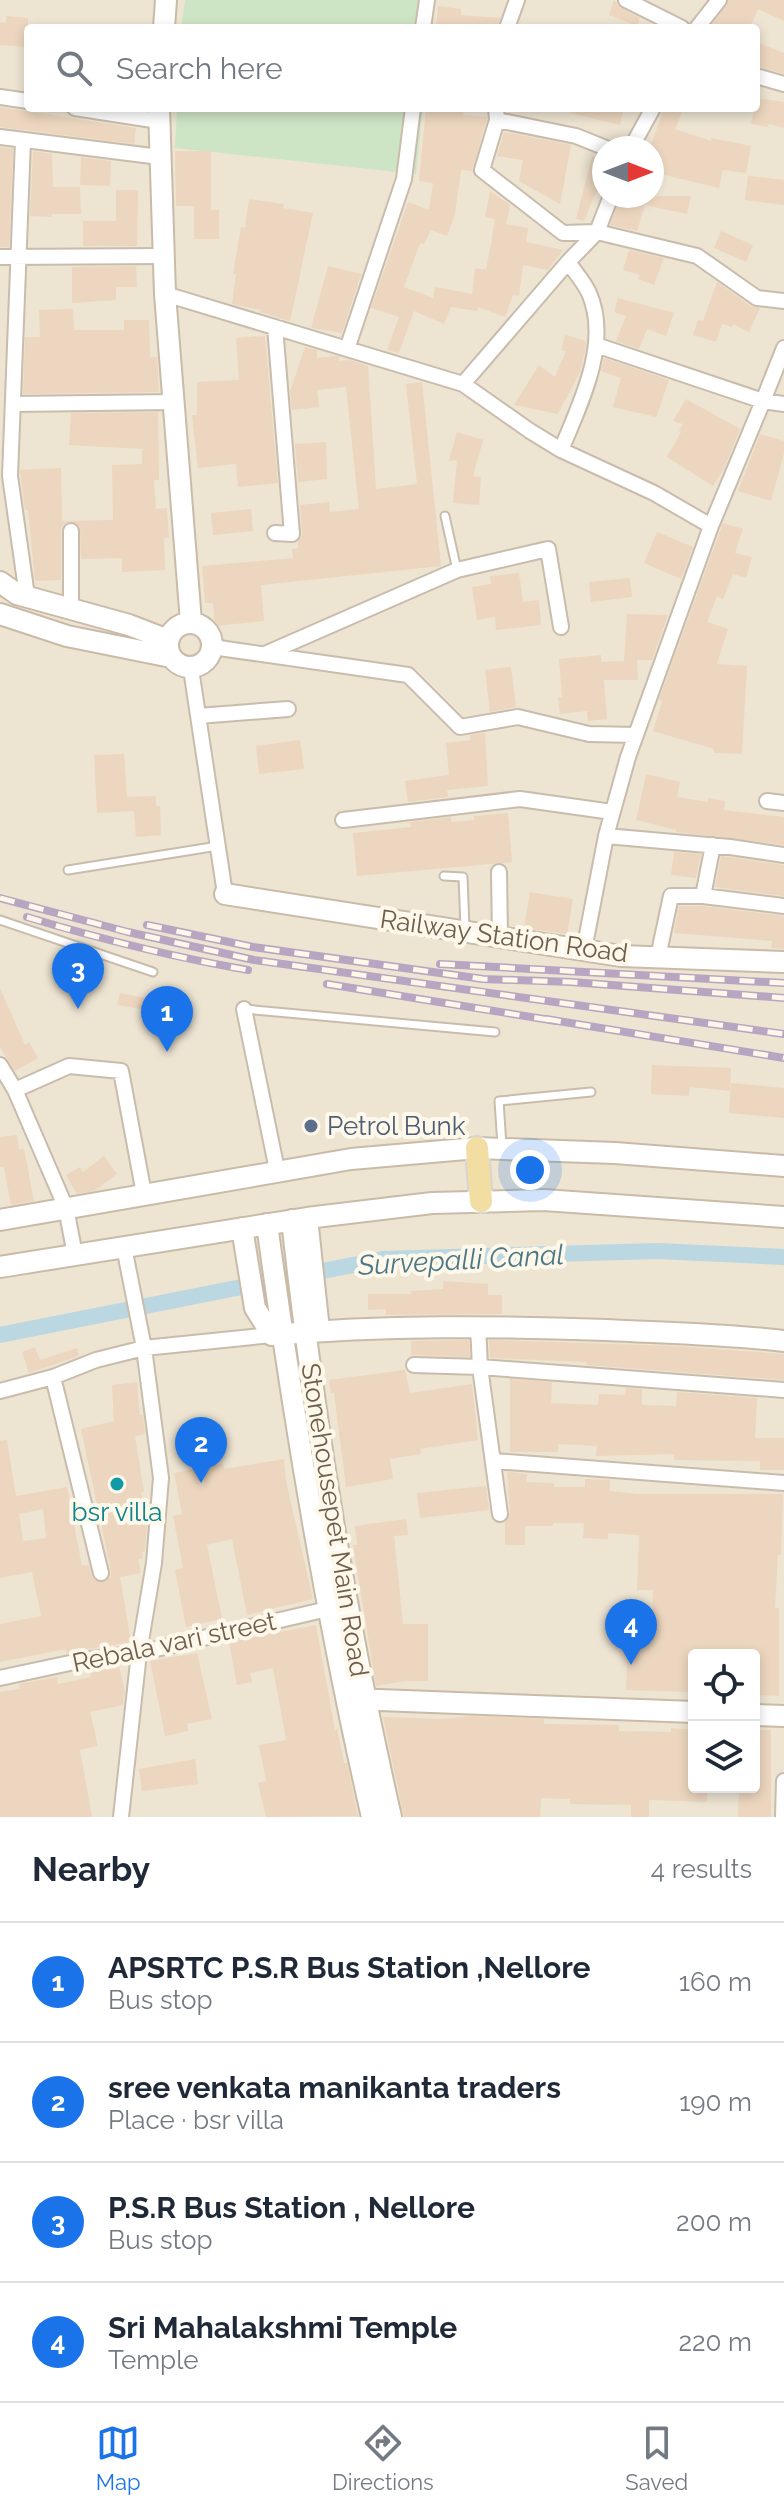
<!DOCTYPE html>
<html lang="en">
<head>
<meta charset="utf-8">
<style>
  body { margin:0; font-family:Raleway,sans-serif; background:#f2f2f3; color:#1f2937 }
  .controls { position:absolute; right:24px; bottom:24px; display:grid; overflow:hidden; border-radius:8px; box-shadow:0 4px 12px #0003 }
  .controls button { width:72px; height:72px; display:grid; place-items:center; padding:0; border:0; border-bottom:2px solid #e0e1e3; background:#fff; color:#1f2937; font:40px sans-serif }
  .compass { position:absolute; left:592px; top:136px; width:72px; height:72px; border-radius:50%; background:#fff; box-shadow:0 4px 12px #0003; rotate:90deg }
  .you { position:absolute; left:530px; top:1170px; width:28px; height:28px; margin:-20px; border:6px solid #fff; border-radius:50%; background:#1a73e8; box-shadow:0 0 0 12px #1a73e833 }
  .badge { display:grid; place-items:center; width:52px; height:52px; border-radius:50%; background:#1a73e8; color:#fff; font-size:26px; font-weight:700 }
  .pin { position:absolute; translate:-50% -66px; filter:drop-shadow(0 2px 4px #0008) }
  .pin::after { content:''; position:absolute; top:42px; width:28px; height:24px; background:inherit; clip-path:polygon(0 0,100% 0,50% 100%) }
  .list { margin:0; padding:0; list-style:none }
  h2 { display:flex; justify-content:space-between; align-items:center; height:104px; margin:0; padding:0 32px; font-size:34px }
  h2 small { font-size:26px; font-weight:400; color:#747a83 }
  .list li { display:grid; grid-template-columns:52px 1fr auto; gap:24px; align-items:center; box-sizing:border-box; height:120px; padding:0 32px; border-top:2px solid #e0e1e3 }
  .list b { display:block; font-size:30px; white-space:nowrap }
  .list p { margin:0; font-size:26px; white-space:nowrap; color:#747a83 }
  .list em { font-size:26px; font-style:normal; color:#747a83 }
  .icon { flex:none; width:44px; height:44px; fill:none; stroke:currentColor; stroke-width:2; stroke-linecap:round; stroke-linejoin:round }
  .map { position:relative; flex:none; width:784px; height:1817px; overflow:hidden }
  .search { position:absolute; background:#fff; box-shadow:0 4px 12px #0003; left:24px; right:24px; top:24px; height:88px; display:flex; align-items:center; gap:20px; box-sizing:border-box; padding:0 28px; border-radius:8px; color:#747a83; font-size:30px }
  .sheet { height:584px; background:#fff }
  nav { display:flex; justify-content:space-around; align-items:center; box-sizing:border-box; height:112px; border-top:2px solid #e0e1e3; background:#fff; font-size:22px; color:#747a83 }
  nav a { display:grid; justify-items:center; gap:4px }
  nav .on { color:#1a73e8 }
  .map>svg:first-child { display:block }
</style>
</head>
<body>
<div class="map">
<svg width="784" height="1817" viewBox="0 0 784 1817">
  <rect width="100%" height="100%" fill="#faf4e4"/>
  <path fill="#ede4d2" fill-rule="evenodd" d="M0 0H784V1817H0ZM28 28H756V108H28ZM604 148H652V196H604ZM694 1655H754V1787H694Z"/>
  <path fill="#cee5c5" d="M185 0H433L430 28H181Z
    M177 108H423L416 174 175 148Z"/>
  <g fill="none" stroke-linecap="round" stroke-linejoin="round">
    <path stroke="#bbd7e1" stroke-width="16" d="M0 1335 383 1259 658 1251 784 1257"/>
  </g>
  <path fill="#ecd6bf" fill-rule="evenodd" d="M614 0 621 8 640 18 637 26 609 15Z
    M729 0H784V21L758 9 750 28H710Z
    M438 6 461 9V15L500 18 497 28H436Z
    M6 16 28 18V47L0 45V22L6 23Z
    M756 42 784 53V74L756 66Z
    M756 98 784 102V128L769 124 768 127 751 124Z
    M0 107 136 128 134 144 0 127Z
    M426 108H464L463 115 487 117V119L472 171 461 170 455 214 447 236 431 230 424 244 420 243 404 287 433 298 435 287 472 294 475 268 486 270 491 244 495 219 485 217 490 191 510 205 506 224 528 228 526 242 563 250 548 270 523 265 519 296 513 295 505 317 478 307 477 311 451 307 444 324 414 311 399 353 387 350 399 317 371 308 408 202 429 210 433 183 419 181Z
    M571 108H624L620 125 570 113Z
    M664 108H684L675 129 711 141V138L751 146 746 173 723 170 719 188 652 172V142Z
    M504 132 571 145 560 204 519 181 523 160 497 156Z
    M0 147 13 149 9 247H0Z
    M33 151 52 154 53 187H80L81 214H52V217L30 216Z
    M175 151H211V210H219V239H194V206H176Z
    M81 157 111 161 110 186 80 185Z
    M592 157 604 160V189L601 194 596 192 584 221 576 219Z
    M748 176 784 180V205L745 200Z
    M116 190H138L137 246H83V221H116Z
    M621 196H691L687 214 645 205 637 231 610 225Z
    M249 199 284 204 283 208 313 213 290 321 260 312 261 310 232 304 236 274H233L241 227 245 228Z
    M721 231 753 245 746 262 714 248Z
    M629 250 664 258 654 285 638 279 640 275 623 270Z
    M136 266 137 287H116V300L72 303V267Z
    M328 266 361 274 342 333 311 328Z
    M717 282 751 306 760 308 749 332 733 324 732 327 722 324 716 342 693 335 698 320 703 321Z
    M618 298 674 313 666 336 647 329 639 349 616 341 626 316 614 312Z
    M73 309 74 330H124V320H149L150 357H157L159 392 23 394 25 337H40L39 310Z
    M565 335 586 341 585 351 580 372 558 414 514 405 539 365 555 377 566 351 561 350Z
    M265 336 278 483 238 487 236 464 198 468 192 415H197V382L239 380 236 338Z
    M305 347 317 350V358L337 356 340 357 338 361 350 360 368 366 376 489 417 484 406 384 422 382 441 566 261 585 264 621 215 626 213 603H205L202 566 293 558 292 549 298 548V542L302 534 300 505 329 502 330 512 359 509 346 387 317 390 319 407 292 410 290 392Z
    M604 358 669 380 656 417 613 407 621 378 601 371Z
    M686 399 740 429 724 469 713 486 667 457 681 432 679 431 683 424 673 421Z
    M158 412 159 480H154L156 509 167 508 169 538H164L165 570 122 572V558L81 559 80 527 70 521 63 525 61 530V580L35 581 28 510H25L20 470 61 468 62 521 113 520 112 465 142 464V449L69 445 71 413Z
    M457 432 483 440 473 476 481 477 479 505 453 503 457 460 449 461Z
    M760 434 784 441V453L771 501 738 491Z
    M326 442 327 479 298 482 295 444Z
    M251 509 253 531 213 535 211 513Z
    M723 523 743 529 735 553 752 557 746 578 733 574 723 599 717 596 707 622 728 629 717 664 747 666 742 754 714 753V749L653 731 662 702 659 699Z
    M657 532 693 547 681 579 644 563Z
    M519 573 523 602 539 600 541 625 496 630 495 617 477 620 472 587 491 584 490 576Z
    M630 578 632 597 591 602 589 582Z
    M627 614 668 615 652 660H637L638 680H604L607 719 588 721 587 711 560 714 558 697H562L559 659 601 655V662L624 661Z
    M511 667 516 707 490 712 485 670Z
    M485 733 488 786 447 790 448 797 408 802 405 781 449 775 446 743 470 740V735Z
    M300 740 304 769 259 774 256 746Z
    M124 754 127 797 156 796V806H160L161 835 136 837 134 811 97 813 94 755Z
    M646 774 680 782 677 797 708 802V798L725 801 724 810 784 817V845L676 832V830L636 820Z
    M508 813 512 862 357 876 353 833 411 827 410 822 451 817V822L474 820V816Z
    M674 852 701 854 696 878 671 875Z
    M721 856 784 865V896L715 887Z
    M530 892 573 899 567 934 524 928Z
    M679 906H702L784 916V949L771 948 772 941 674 933Z
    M0 988 25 1045 29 1042 38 1058 15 1071 0 1047Z
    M120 993 161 1001 159 1012 117 1005Z
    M652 1065 731 1068 730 1091 690 1087 689 1096 651 1094Z
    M731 1083 784 1088V1118L729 1113Z
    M17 1135 19 1150 24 1149 34 1201 11 1205 4 1167H0V1137Z
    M104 1156 117 1174 94 1191 77 1194 66 1175 80 1167 83 1172Z
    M443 1281 488 1284V1295H502V1314L386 1315V1309L368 1310V1294H411V1291L443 1289Z
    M469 1340 470 1357 411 1355V1341Z
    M489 1340 673 1346 784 1354V1380L587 1365V1362L490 1358Z
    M35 1347 40 1360 77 1348 79 1356 29 1373 22 1352Z
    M405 1370 410 1393 472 1384 478 1440 420 1449 421 1454 390 1459 393 1479 346 1487 334 1393H331L329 1380Z
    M510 1379 552 1382 551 1403 598 1405 599 1394 625 1395 626 1388 642 1389V1405L676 1406 677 1392 757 1398 755 1438H784V1470H760V1461L674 1460V1454L596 1456 597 1446 558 1444V1452H510Z
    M137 1382 140 1415H143L145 1434 135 1436 144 1492H141L147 1525 145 1551 142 1552 143 1558 138 1559 141 1573 120 1577 131 1642 67 1653 66 1649 0 1662V1624L41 1616 32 1572 0 1578V1441L7 1440 16 1496 67 1487 82 1566 89 1565 93 1579 104 1582 110 1577 111 1571 81 1429 114 1421 112 1385ZM43 1509 46 1538 23 1541 19 1514Z
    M284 1459 286 1481 313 1599 247 1615 232 1539 207 1545 222 1619 186 1627 175 1570 183 1568 173 1516 182 1514 174 1473 223 1463 224 1469Z
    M507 1472 527 1474 526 1482 554 1483V1487H585V1479L610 1480V1491L638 1494H783L781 1555H778L775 1608H779V1696L758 1695 760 1655H694V1690L689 1692 626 1690 628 1637 652 1638 653 1590H637L639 1535 608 1533V1539L583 1538 584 1523H553V1526H525V1545H505V1522L510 1513Z
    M486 1486 489 1510 420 1518 417 1493Z
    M406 1519 408 1535 394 1536 403 1624H428V1681H405L376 1686 353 1545H357L355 1526Z
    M316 1625 335 1730 337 1729 344 1763H347L358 1816 266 1817 258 1783 266 1781 259 1745 286 1740 273 1668 250 1673 252 1682 237 1685 229 1642Z
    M197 1653 212 1719 187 1724 188 1731 165 1736 150 1661Z
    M119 1666 125 1692 123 1705 90 1712 98 1746 80 1750 92 1817H0V1692L20 1689 19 1684 57 1677 58 1684 91 1677 89 1669Z
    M470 1716 544 1719V1724L619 1725V1731L671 1732V1728L694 1730V1787H707V1802L649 1800V1817H631V1805L570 1804V1799L541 1798 540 1817H404L383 1717 442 1719Z
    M754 1730H771V1817H738L739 1787H754Z
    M195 1759 198 1784 142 1791 139 1769Z"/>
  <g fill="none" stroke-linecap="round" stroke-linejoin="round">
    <defs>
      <path id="lane" d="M445 516 457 570
        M68 870 218 846
        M444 876 463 877 465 928
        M0 920 153 972
        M244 1009 495 1032
        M502 1146 499 1101 591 1092"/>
      <path id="street" d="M626 0 682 28
        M423 28 427 0
        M507 28 517 0
        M697 28 719 0
        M756 76 784 84
        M0 97 28 101
        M75 108 159 121
        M496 108 497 120 482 170 563 233 597 232 697 256 757 298 784 301
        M497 120 576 136 606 148
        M0 137 160 157
        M23 140 10 476 27 596
        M631 148 653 108
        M0 257 163 256
        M165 294 463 384 568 262 597 232 611 196
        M596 345 763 401 784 348
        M347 349 404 179 413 108
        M463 384 530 431 561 450 654 493 711 526
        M13 404 175 402
        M561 450C580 404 611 343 589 293 584 282 575 272 568 262
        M71 531V610
        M275 533 292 534 275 327
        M212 647 408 675 460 727 518 717 589 734 636 735
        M265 654 457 570 548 549 561 627
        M191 669 225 894
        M198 716 288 709
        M767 801 784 803
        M343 820 520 799 612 812
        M606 836 730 847 784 855
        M499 872 500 937
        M703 896 784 906
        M584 950 606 836 628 757 711 526 763 401 784 404
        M658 957 671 896H703L713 845
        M244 1009 277 1170
        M0 1065 15 1090
        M75 1255 66 1208 15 1090 69 1066 121 1071 144 1194
        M478 1325 480 1367 500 1514
        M414 1365 480 1367 784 1390
        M53 1377 101 1573
        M0 1391 53 1377 96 1360 144 1348 272 1335
        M494 1461 784 1483
        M0 1678 84 1660 139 1653 336 1607
        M121 1817 139 1653 154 1563 161 1478 144 1348 124 1247
        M783 1817 784 1781"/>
      <path id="secondary" d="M164 28 166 0
        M159 108 165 294 191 622
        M0 582 17 594 129 625 168 640
        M0 614 67 636 171 657
        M168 645a22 22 0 1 1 44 0a22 22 0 1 1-44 0Z
        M225 894 621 956 784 962
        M307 1218 319 1330
        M0 1220 351 1159 477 1148 615 1153 784 1166
        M292 1220C314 1420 346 1621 391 1817
        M267 1224C294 1423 327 1621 372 1817
        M242 1228 255 1308 272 1335C384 1325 495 1326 607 1330 666 1333 725 1334 784 1341
        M0 1267 307 1218 432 1203 544 1200 784 1217
        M353 1699 694 1712
        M754 1715 784 1716"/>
      <path id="primary" d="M477 1148 481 1201"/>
    </defs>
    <use href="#lane" stroke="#c9bcac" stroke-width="11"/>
    <use href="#street" stroke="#c9bcac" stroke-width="18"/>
    <use href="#secondary" stroke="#c9bba8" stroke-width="24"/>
    <use href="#primary" stroke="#dad5d1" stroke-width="26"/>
    <use href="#lane" stroke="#fff" stroke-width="7"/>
    <use href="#street" stroke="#fff" stroke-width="14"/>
    <use href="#secondary" stroke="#fff" stroke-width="20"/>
    <use href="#primary" stroke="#f2dea3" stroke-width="22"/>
    <defs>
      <path id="rail" d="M0 898 128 932 254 960 784 1034
        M27 917C100 939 173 957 248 970
        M147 925 253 947 483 979 571 982 784 998
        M440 964 784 983
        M327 984 556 1021
        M546 1019 784 1058"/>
    </defs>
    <use href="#rail" stroke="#b8a5c2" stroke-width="8"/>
    <use href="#rail" stroke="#fdf8ea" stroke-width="5" stroke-dasharray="15" stroke-linecap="butt"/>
  </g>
  <circle fill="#5c6f8a" stroke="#fdf8ea" stroke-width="3" cx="311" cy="1126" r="8"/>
  <circle fill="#0f9aa8" stroke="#fdf8ea" stroke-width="3" cx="117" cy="1484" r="8"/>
  <g text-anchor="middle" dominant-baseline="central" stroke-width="8" stroke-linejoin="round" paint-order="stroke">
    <g font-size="26" fill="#6f5d4d" stroke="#fdf8ea">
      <text transform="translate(504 936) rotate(8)">Railway Station Road</text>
      <text transform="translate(335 1520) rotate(81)">Stonehousepet Main Road</text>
      <text transform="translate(174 1642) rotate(-12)">Rebala vari street</text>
    </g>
    <g font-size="26" fill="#4e5e75" stroke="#fdf8ea" text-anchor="start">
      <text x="327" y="1126">Petrol Bunk</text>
    </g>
    <g font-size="26" fill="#0d838f" stroke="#fdf8ea">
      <text x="117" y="1512">bsr villa</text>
    </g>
    <g font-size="28" font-style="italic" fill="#4c7787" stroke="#fdf8ea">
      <text transform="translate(461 1260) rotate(-3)">Survepalli Canal</text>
    </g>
  </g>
</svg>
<div class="controls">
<button><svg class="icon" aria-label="locate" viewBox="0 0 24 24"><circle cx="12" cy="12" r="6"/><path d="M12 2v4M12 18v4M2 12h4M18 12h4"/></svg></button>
<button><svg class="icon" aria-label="layers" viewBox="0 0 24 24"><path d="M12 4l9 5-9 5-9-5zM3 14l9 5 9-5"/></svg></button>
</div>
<svg class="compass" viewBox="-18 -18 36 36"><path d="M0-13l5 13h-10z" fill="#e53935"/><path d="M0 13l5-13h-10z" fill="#747a83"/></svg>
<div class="you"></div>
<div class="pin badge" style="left:167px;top:1052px">1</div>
<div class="pin badge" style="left:201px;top:1483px">2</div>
<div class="pin badge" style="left:78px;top:1009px">3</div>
<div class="pin badge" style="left:631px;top:1665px">4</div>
<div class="search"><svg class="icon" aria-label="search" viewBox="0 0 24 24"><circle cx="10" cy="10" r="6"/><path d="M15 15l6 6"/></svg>Search here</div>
</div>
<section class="sheet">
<h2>Nearby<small>4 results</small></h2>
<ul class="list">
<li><span class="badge">1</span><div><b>APSRTC P.S.R Bus Station ,Nellore</b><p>Bus stop</p></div><em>160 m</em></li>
<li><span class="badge">2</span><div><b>sree venkata manikanta traders</b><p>Place · bsr villa</p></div><em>190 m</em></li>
<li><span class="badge">3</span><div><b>P.S.R Bus Station , Nellore</b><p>Bus stop</p></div><em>200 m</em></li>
<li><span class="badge">4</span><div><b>Sri Mahalakshmi Temple</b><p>Temple</p></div><em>220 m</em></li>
</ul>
</section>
<nav>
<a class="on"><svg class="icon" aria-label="map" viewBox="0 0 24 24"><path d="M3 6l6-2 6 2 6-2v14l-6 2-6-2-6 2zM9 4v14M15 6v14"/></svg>Map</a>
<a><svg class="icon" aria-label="directions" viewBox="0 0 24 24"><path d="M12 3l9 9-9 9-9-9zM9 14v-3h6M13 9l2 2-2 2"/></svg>Directions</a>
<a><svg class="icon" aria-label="saved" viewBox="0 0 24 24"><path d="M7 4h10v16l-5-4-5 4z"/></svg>Saved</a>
</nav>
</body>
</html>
